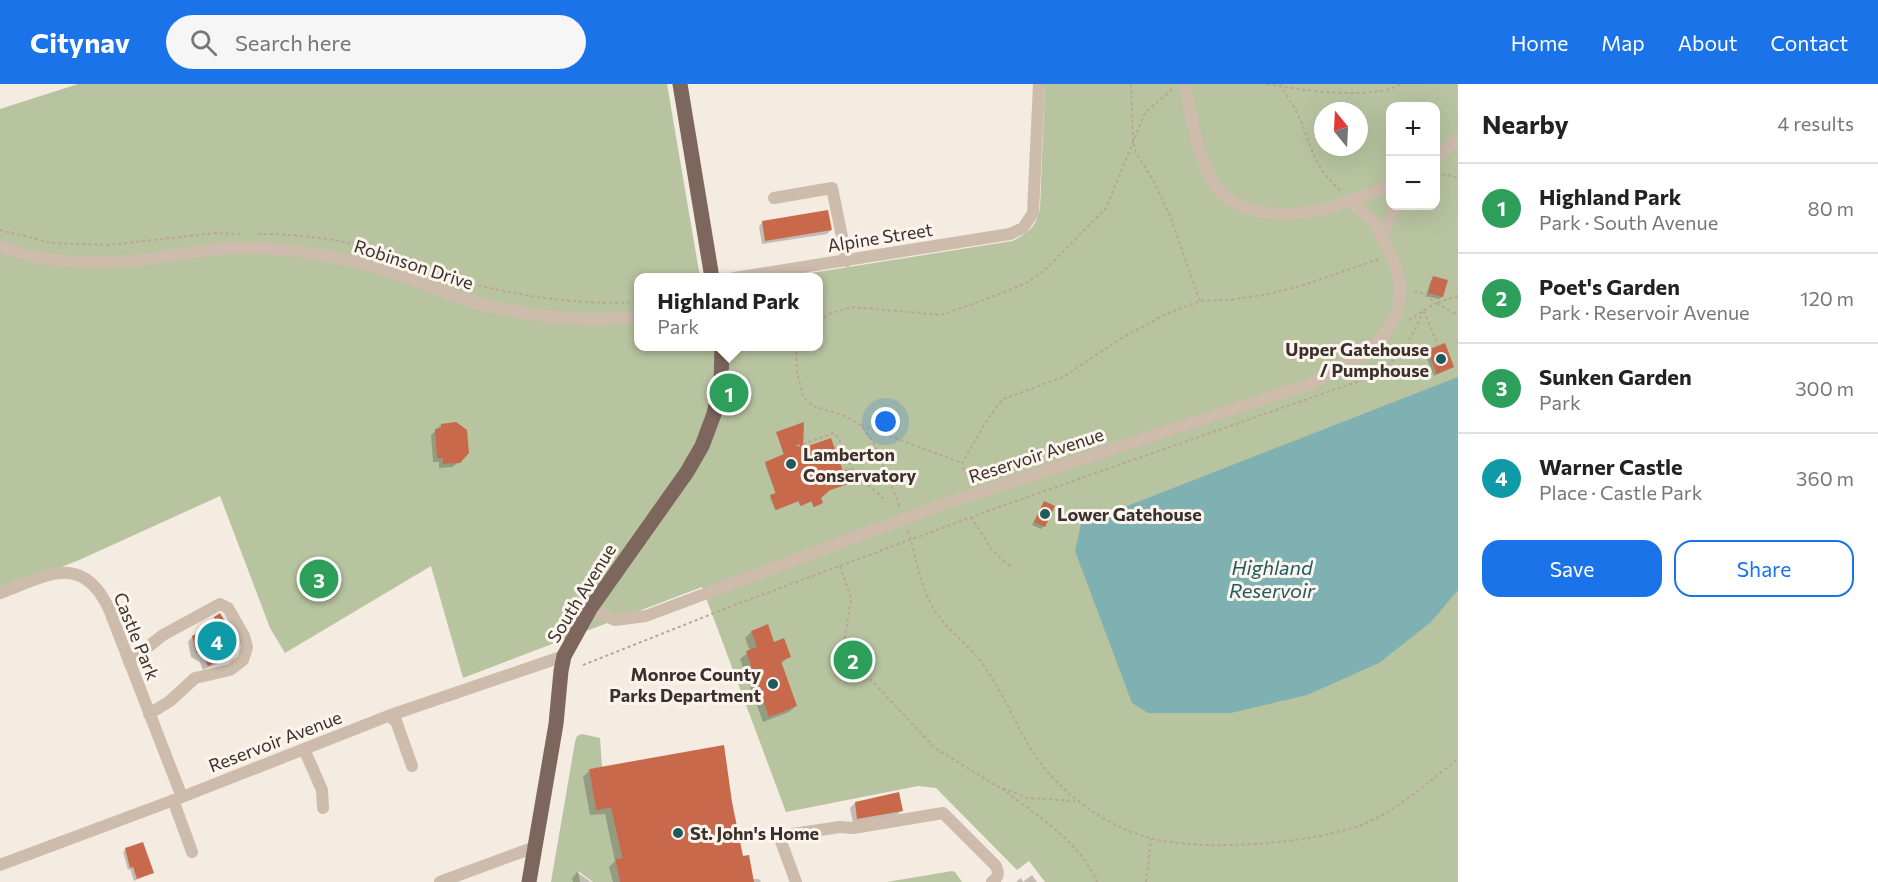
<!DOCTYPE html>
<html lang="en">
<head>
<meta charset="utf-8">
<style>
  body { margin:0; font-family:Commissioner,sans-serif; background:#f6f6f6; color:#222 }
  .controls { position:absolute; right:18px; top:18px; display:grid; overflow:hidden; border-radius:12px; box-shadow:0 6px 24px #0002 }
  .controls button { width:54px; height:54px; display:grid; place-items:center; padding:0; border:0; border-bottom:2px solid #e0e0e0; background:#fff; color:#222; font:30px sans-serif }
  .compass { position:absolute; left:1314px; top:18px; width:54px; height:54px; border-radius:50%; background:#fff; box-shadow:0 6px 24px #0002; rotate:342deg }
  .you { position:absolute; left:886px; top:338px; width:21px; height:21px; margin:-15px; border:4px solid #fff; border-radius:50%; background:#1a73e8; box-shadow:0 0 0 9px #1a73e833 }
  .badge { display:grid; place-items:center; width:39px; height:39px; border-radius:50%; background:#1a73e8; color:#fff; font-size:20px; font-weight:700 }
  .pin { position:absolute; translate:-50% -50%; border:3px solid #fff; box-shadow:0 2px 6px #0006 }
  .popup { position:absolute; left:634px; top:189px; width:189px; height:78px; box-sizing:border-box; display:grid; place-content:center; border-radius:12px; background:#fff; filter:drop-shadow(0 2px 4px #0005); font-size:20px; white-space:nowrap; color:#767676 }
  .popup b { font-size:22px; color:#222 }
  .popup::after { content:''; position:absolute; left:50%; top:100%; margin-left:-12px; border:12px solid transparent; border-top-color:#fff }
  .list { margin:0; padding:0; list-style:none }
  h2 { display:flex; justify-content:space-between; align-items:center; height:78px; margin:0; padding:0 24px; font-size:26px }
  h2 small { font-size:20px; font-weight:400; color:#767676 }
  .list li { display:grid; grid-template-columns:39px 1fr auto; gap:18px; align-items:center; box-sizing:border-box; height:90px; padding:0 24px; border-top:2px solid #e0e0e0 }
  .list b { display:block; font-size:22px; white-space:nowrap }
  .list p { margin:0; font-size:20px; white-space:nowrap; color:#767676 }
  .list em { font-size:20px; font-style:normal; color:#767676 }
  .actions { display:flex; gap:12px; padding:18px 24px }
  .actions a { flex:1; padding:14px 0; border:2px solid #1a73e8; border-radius:18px; text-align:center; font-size:21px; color:#1a73e8 }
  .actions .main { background:#1a73e8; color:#fff }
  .icon { flex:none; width:33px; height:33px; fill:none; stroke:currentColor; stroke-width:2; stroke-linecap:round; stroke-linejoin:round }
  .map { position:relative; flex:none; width:1458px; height:798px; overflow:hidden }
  header { display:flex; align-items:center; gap:36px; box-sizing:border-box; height:84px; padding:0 30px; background:#1a73e8; color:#fff }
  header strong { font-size:28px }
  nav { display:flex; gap:33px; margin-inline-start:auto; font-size:21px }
  .search { width:420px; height:54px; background:#f6f6f6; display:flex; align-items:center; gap:15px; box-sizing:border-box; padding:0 21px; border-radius:33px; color:#767676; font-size:22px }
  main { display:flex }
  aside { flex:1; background:#fff }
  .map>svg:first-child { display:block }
</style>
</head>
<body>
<header>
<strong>Citynav</strong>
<div class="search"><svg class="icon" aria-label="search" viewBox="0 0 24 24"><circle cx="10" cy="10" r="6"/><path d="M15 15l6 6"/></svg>Search here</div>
<nav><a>Home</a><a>Map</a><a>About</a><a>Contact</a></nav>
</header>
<main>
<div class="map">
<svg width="1458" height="798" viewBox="0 0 1458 798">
  <rect width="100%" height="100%" fill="#f4ebe1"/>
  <path fill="#b8c4a0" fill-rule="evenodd" d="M78 0H667L700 193 639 194V262H819V194L786 193 1012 157C1028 150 1037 142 1040 124L1045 0H1458V798H1045L1029 777 1017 786 936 704 918 702 786 728 702 503 463 594 431 482 285 569 270 544 220 412 77 477 0 506V25ZM1390 22H1436V122H1390ZM1323 27H1359V63H1323Z
    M582 650 600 654 602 683 589 685 596 725 611 724 622 774 615 775 620 798H593L578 787 580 798H551L575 658 577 652Z
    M952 787 955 788 962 798H887Z"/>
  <path fill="#7fb0b2" d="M1458 293V506L1431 538 1379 579 1307 611 1231 629H1148L1132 619 1075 467 1081 440Z"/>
  <path fill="#0003" d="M763 138 831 146 827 150 762 160 759 142Z
    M1434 193 1442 213 1439 215 1426 212 1431 196Z
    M1428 268 1453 283 1434 292 1425 270Z
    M441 341 468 368 453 383 439 384V378H433L431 351Z
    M777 349 842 389 852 398 828 407 820 414 821 420 813 423 811 417 800 422 798 417 775 426 770 413 776 411 765 380 784 372Z
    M1044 419V442L1041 445 1032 441Z
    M221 532 236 564 226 575 203 586 200 578 191 573 188 558 192 553 212 544 210 539 214 534Z
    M751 548 773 560 789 573 780 580 796 622 789 628 763 638 740 575 750 567 745 554Z
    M590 686 731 719 742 774 752 795H759L761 798H613L609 783 615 777 605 730 590 731 583 693Z
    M855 719 901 727 896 732 853 739 850 724Z
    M126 765 152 788 134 797 130 785 128 786 123 768Z
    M577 788 591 798H573L572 794Z
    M1032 791 1037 798H1016L1021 794 1023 798Z"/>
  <path fill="#c8694b" d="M828 126 832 146 765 157 762 137Z
    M1433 192 1448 196 1443 213 1428 209Z
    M1445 259 1454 283 1437 290 1427 266Z
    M456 338 467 346 469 369 460 379 443 380V374H437L435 345 441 344V340Z
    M804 338 803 364 831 354 843 387 849 385 854 398 830 406 821 414 823 419 814 423 812 417 801 422 799 417 776 426 770 411 776 409 765 378 784 370 776 348Z
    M1044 417 1055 422 1045 443 1034 438Z
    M220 529 236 555 238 563 230 567 232 571 208 582 204 573 196 568 192 552 217 540 214 533Z
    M768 540 774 558 784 554 791 573 781 577 797 622 769 633 746 567 757 563 751 547Z
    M724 661 732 718 743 772 749 771 754 798H620L615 775 622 774 611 724 596 726 589 685Z
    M899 708 903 727 857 735 855 718Z
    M143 758 154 789 137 795 133 783 130 784 125 764Z"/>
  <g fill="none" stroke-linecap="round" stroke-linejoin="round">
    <path stroke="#b9a596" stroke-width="2" stroke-dasharray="3 3" stroke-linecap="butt" d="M1131 0 1133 56 1136 69 1152 94 1169 129 1200 217
      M1267 0C1299 6 1374 17 1401 0
      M1281 0C1286 12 1294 22 1299 33 1313 65 1313 82 1340 106
      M1436 90 1447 91 1458 94
      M0 146 52 159 109 161 216 149 241 150
      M258 150C295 150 336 154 372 165 399 173 426 187 453 195 513 211 577 222 639 218
      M1458 212 1436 219 1458 231
      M1424 227 1438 262
      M1409 236 1436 219 1420 208 1412 207
      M819 237 831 229 853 223 941 231 1005 208 1028 198 1046 185 1106 124 1145 29 1172 5
      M796 262 797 288 803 313 813 322 842 331 861 341 875 361 900 424
      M861 341 962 379
      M797 362 834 349C845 361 846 379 857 391 865 401 879 407 885 418
      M978 396 964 388 962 379 989 333 1003 315 1063 293 1120 255 1166 230 1200 217 1229 216 1269 210 1304 201 1379 175
      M971 433 992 466 1012 484
      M908 447C917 475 920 507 938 531 952 551 973 564 986 585 1011 621 1023 664 1055 696 1080 722 1115 745 1150 754 1202 768 1310 760 1361 741 1397 727 1428 698 1458 675
      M840 482 851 514 843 566 935 664 997 702 1028 714 1075 717
      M583 581 737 520 996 424 1359 297 1381 285 1407 267 1410 255 1424 227
      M1002 705C1036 731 1080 757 1097 798
      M1146 798 1151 755"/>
    <path stroke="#cdbbac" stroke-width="12" d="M1184 0C1193 35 1196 75 1218 105 1222 110 1230 116 1236 119 1284 145 1344 120 1390 101
      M1436 74 1458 55
      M774 114 832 104 847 177
      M1381 153 1397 122
      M0 163C44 178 93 181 140 176 180 171 221 161 262 164 304 166 346 174 387 187 417 196 446 210 477 219 530 233 584 239 639 233
      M734 194 1010 150 1023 144 1033 129 1039 0
      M0 509C46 492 82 467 109 525L182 713
      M590 525 615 536 646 532 941 421 1310 300 1368 268 1385 250 1398 227 1400 204 1396 182 1375 139 1351 117
      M129 578 163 551 220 520 228 524 244 552 247 563 243 576 230 586 195 594 170 617 149 630
      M388 632 396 637 412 682
      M304 665 322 706 323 724
      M173 716 192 768
      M0 781 182 713 388 632 564 572
      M440 798 535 763
      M796 798 779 752 840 743 853 744 943 729 996 782C999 789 999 793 992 798"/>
    <path stroke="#7d675c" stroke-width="15" d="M680 0 712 194
      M529 798 556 640 561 587 564 572 590 525 687 388 702 362 714 330 721 300 722 262"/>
  </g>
  <g fill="#1f5a5e" stroke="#fbf5ee" stroke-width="2">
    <circle cx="1441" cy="275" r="6"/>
    <circle cx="791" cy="380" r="6"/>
    <circle cx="1045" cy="430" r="6"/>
    <circle cx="773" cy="600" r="6"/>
    <circle cx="678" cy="749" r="6"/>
  </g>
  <g text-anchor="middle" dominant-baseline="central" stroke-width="6" stroke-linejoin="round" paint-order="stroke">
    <g font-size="18" fill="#3b302b" stroke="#fbf5ee">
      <text transform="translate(880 153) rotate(-9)">Alpine Street</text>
      <text transform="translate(414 180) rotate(18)">Robinson Drive</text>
      <text transform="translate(1036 371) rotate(-18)">Reservoir Avenue</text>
      <text transform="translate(581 509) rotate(-58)">South Avenue</text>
      <text transform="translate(137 552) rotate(68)">Castle Park</text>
      <text transform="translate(275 657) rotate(-21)">Reservoir Avenue</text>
    </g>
    <g font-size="18" font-weight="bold" fill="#3b302b" stroke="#fbf5ee" text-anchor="start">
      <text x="1429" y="265" text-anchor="end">Upper Gatehouse<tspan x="1429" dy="21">/ Pumphouse</tspan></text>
      <text x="803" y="370">Lamberton<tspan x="803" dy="21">Conservatory</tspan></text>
      <text x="1057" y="430">Lower Gatehouse</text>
      <text x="761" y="590" text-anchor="end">Monroe County<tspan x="761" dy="21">Parks Department</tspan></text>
      <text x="690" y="749">St. John's Home</text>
    </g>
    <g font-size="20" font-style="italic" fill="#1f5a5e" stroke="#fbf5ee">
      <text x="1272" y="483">Highland<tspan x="1272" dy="23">Reservoir</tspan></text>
    </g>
  </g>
</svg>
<div class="controls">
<button>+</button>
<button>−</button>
</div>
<svg class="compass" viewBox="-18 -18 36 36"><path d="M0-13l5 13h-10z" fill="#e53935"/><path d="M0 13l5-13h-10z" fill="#767676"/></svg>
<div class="you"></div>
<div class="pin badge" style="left:729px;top:309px;background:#2e9e5b">1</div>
<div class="popup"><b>Highland Park</b>Park</div>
<div class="pin badge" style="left:853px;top:576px;background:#2e9e5b">2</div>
<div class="pin badge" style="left:319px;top:495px;background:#2e9e5b">3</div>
<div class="pin badge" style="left:217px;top:557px;background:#0f9aa8">4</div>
</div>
<aside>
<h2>Nearby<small>4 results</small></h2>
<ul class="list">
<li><span class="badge" style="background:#2e9e5b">1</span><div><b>Highland Park</b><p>Park · South Avenue</p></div><em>80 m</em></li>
<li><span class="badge" style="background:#2e9e5b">2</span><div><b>Poet's Garden</b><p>Park · Reservoir Avenue</p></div><em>120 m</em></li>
<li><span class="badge" style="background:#2e9e5b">3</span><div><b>Sunken Garden</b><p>Park</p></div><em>300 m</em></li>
<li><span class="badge" style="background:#0f9aa8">4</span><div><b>Warner Castle</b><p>Place · Castle Park</p></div><em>360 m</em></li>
</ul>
<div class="actions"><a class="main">Save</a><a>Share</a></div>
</aside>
</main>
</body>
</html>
